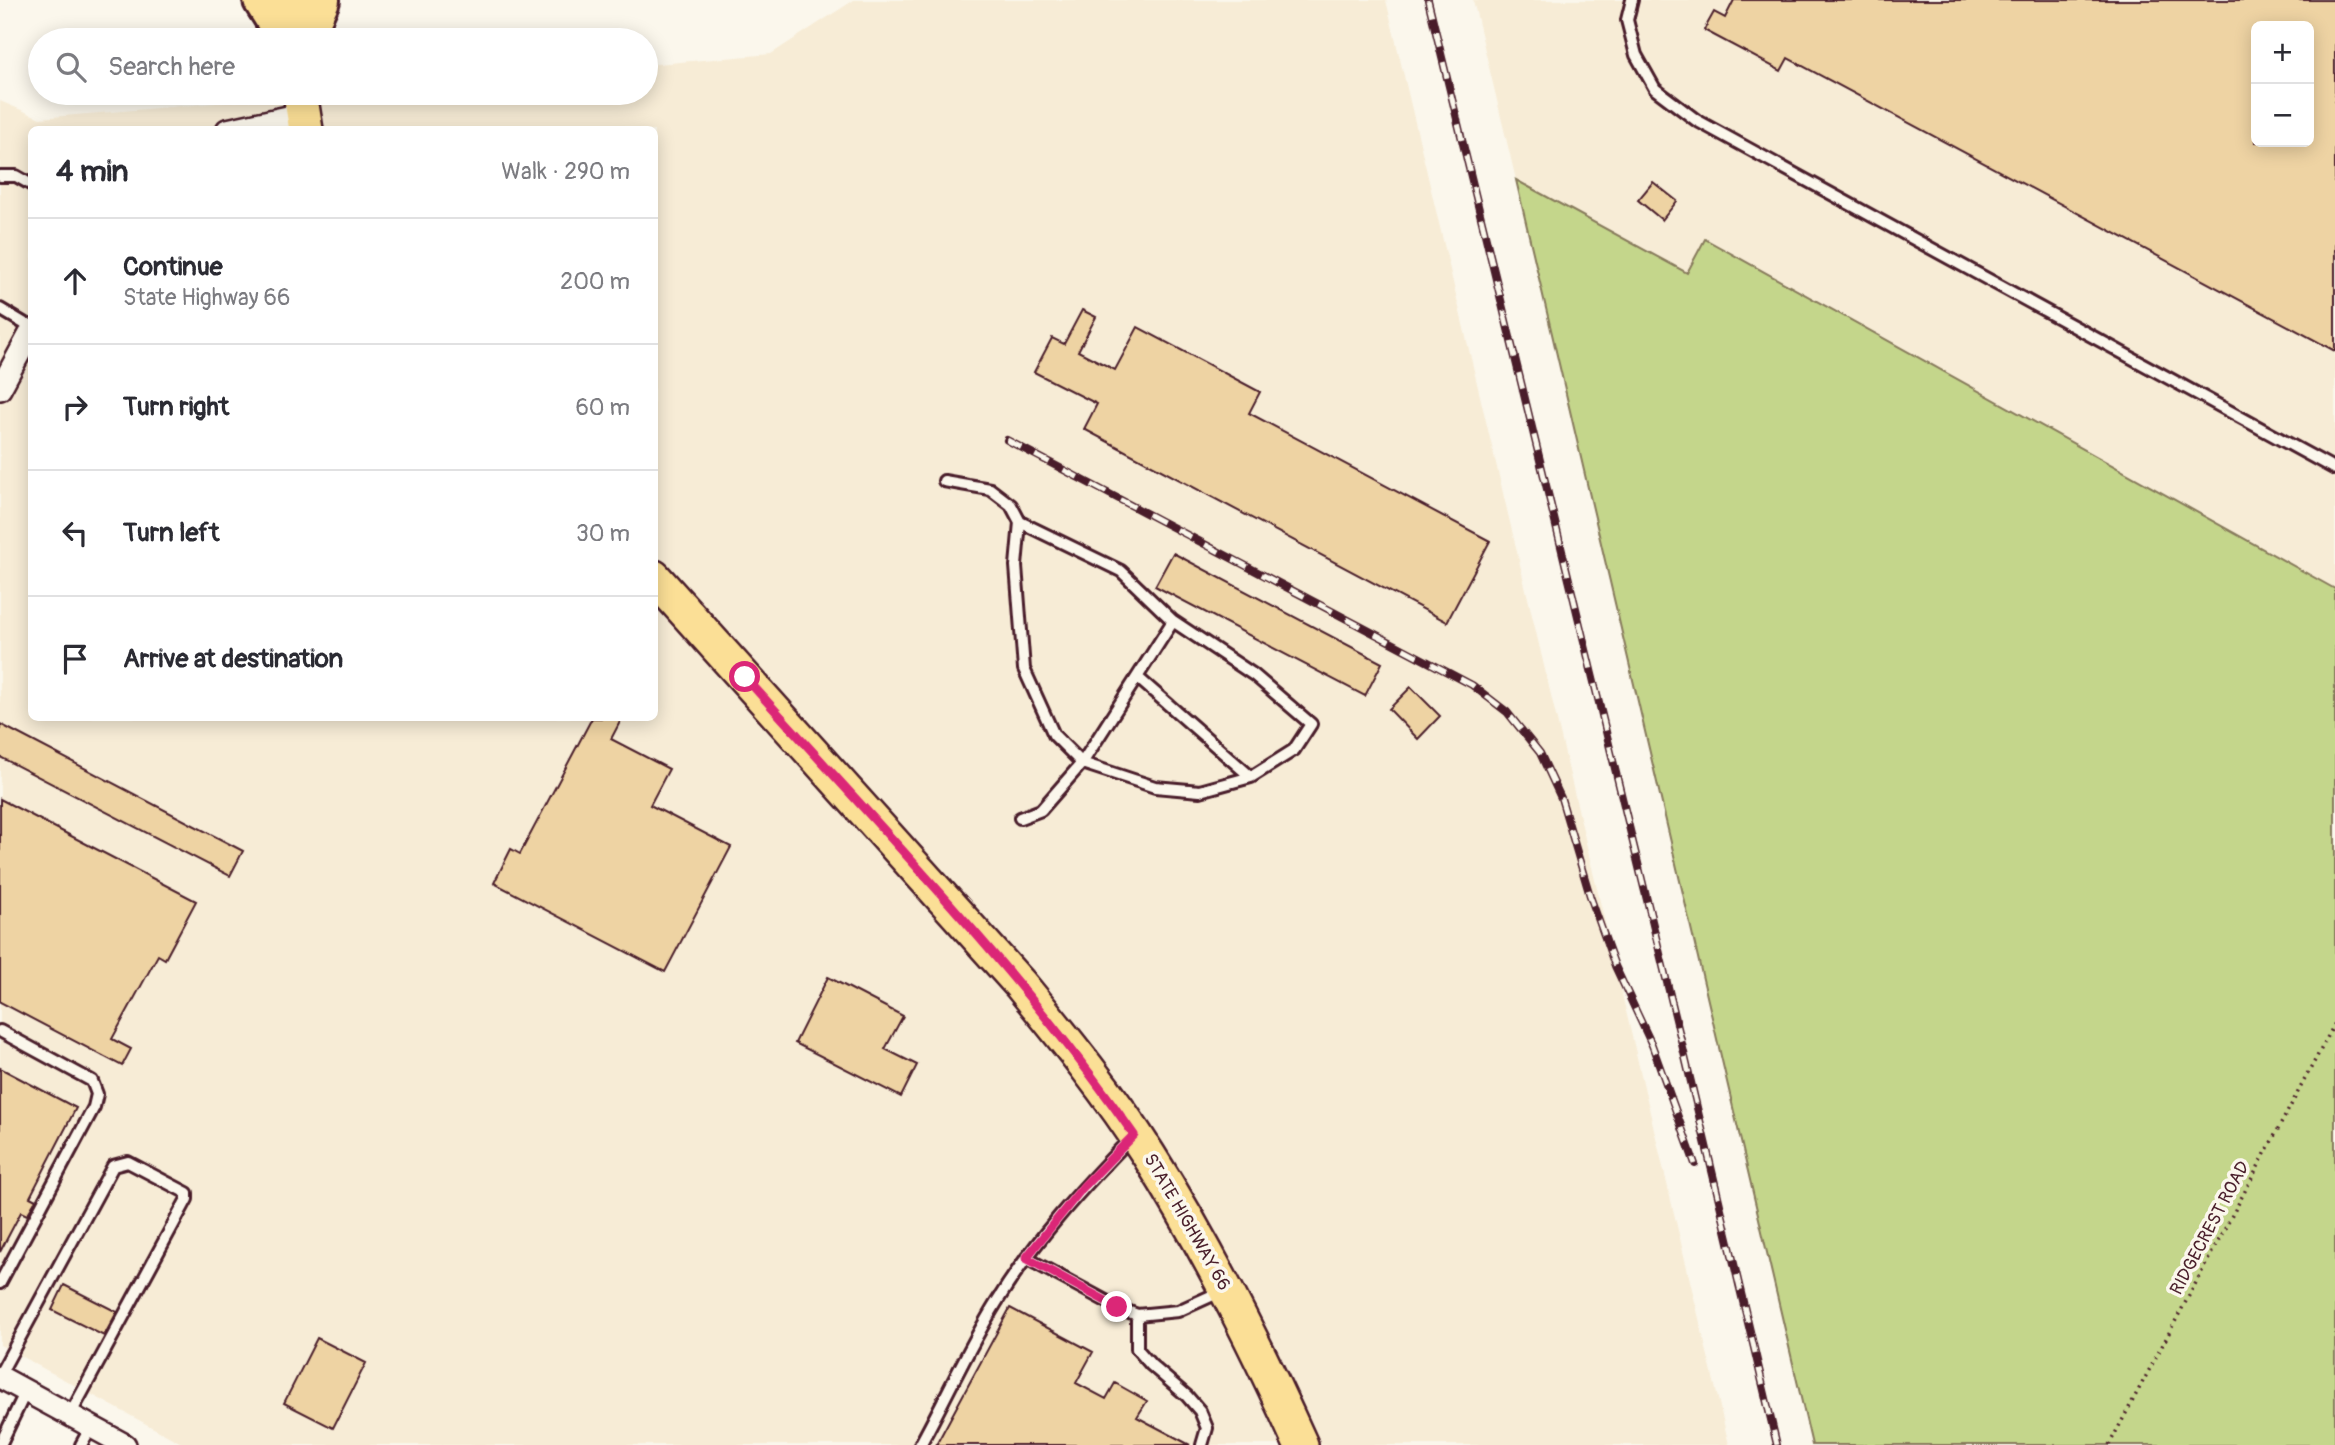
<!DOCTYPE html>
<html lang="en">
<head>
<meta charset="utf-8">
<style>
  body { margin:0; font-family:Pangolin,sans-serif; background:#f7f7f7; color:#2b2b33 }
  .controls { position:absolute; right:21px; top:21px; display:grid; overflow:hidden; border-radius:10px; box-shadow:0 4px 18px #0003 }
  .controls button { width:63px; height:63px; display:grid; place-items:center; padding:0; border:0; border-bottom:2px solid #e1e1e2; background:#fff; color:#2b2b33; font:35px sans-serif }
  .stop { position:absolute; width:21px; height:21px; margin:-16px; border:5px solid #db2777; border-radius:50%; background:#fff }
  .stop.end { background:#db2777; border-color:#fff; box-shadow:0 2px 7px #0008 }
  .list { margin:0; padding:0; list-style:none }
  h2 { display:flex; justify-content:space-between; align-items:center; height:91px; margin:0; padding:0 28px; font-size:30px }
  h2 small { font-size:23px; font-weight:400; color:#7c7c81 }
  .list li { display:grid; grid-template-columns:46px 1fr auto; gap:21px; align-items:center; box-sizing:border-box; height:126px; padding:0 28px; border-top:2px solid #e1e1e2 }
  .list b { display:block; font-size:26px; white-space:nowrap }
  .list p { margin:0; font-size:23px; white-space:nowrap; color:#7c7c81 }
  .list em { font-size:23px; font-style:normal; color:#7c7c81 }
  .icon { flex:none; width:38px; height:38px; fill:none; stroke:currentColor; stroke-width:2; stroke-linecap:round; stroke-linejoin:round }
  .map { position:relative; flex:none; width:2335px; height:1445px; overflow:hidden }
  .search { position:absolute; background:#fff; box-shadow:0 4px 18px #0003; left:28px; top:28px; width:630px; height:77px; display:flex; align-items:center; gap:18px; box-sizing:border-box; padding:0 24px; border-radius:38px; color:#7c7c81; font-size:26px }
  .panel { position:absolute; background:#fff; box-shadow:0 4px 18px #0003; left:28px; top:126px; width:630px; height:595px; border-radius:10px }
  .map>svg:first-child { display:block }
</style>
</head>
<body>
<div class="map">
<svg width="2335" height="1445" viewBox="0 0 2335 1445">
  <rect width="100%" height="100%" fill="#fbf7ec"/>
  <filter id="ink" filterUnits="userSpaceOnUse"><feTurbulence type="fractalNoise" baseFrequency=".0143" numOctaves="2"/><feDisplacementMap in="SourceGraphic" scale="14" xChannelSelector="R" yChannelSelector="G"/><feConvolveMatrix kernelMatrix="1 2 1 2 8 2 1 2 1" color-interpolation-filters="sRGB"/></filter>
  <g filter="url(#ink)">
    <path fill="#f7ecd6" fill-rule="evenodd" d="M854 0H1386L1729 1445H185L0 1345V101L40 118 333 93H646V65L771 54ZM32 130H654V718H32Z
      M1473 0H2335V589L1706 239 1688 273 1516 180ZM2256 26H2309V142H2256Z"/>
    <path fill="#c4d68b" stroke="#877a5b" stroke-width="2" d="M1516 180 1687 273 1705 239 2335 589V1445H1812Z"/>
    <path fill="#eed3a3" stroke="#4a1f2b" stroke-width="2" fill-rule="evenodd" d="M1734 0H2335V351L1788 58 1781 71 1704 30 1714 12 1725 18ZM2256 26H2309V142H2256Z
      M1653 182 1677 201 1662 220 1638 200Z
      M1082 310 1096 317 1078 351 1115 370 1138 327 1260 392 1249 413 1490 541 1447 622 1084 429 1097 404 1034 372 1052 338 1064 344Z
      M1173 553 1382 663 1365 696 1155 586Z
      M1411 687 1440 716 1418 739 1389 709Z
      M592 718H622L611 739 669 769 650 805 731 847 665 972 494 883 511 849 520 854Z
      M0 724 243 851 230 876 0 757Z
      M0 799 196 901 165 959 158 955 112 1039 131 1049 122 1066 0 1002Z
      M828 977 903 1016 885 1049 917 1065 901 1097 795 1043Z
      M0 1068 76 1108 30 1197 36 1200 27 1215 21 1212 0 1252Z
      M64 1285 117 1312 104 1336 52 1310Z
      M1010 1308 1093 1352 1076 1383 1106 1399 1115 1383 1147 1401 1137 1417 1190 1445H936Z
      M317 1338 366 1363 333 1428 284 1403Z"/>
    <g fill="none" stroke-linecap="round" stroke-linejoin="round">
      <defs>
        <path id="lane" d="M1632 0 1627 20 1636 55 1655 89 1696 120 2335 469
          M0 176H16L32 185
          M0 309 32 328
          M944 481 990 489 1011 505 1020 522 1016 566 1024 669 1054 735 1082 763 1155 787 1200 791 1251 777 1294 750 1311 724 1254 675 1173 621 1082 763 1041 810 1020 818
          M1020 522 1121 571 1173 621
          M1137 677 1251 777
          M0 1031 92 1081 97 1094 94 1107 0 1283
          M1026 1258 1117 1307 1137 1315 1178 1311 1222 1291
          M1137 1315V1349L1151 1365 1187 1396 1200 1411 1207 1428 1202 1445
          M0 1374 113 1166 128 1162 187 1193V1199L70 1415
          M0 1445 26 1391
          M81 1445 91 1427
          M920 1445C946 1398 968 1348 996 1303 1034 1241 1082 1188 1132 1137"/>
        <path id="street" d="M227 130 302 114
          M0 389 32 330
          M0 1377 125 1445"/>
        <path id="primary" d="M296 0V40
          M300 93 306 130
          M654 577 1020 984C1065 1039 1110 1094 1148 1154 1207 1247 1256 1345 1301 1445"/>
        <path id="highway" d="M263 0 288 40
          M306 40 311 20 320 0"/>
      </defs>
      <use href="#lane" stroke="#4a1f2b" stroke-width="16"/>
      <use href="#street" stroke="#4a1f2b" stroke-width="26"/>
      <use href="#primary" stroke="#4a1f2b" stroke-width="38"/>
      <use href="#highway" stroke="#4a1f2b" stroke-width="44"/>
      <path stroke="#4a1f2b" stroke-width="3.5" stroke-dasharray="2 5" stroke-linecap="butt" d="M2109 1445 2335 1023"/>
      <use href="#lane" stroke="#fbf7ec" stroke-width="10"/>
      <use href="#street" stroke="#fbf7ec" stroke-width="21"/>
      <use href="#primary" stroke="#fbdf96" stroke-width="33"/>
      <use href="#highway" stroke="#fbdf96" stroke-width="38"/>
      <defs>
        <path id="rail" d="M1428 0 1681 1040 1777 1445
          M1007 440 1472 685 1507 712 1540 753 1561 798 1590 896 1615 966 1652 1045 1695 1164"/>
      </defs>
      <use href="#rail" stroke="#4a1f2b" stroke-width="8"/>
      <use href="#rail" stroke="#fbf7ec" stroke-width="5" stroke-dasharray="16" stroke-linecap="butt"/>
    </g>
  </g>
  <g fill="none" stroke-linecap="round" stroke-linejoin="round" filter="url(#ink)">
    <path stroke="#db2777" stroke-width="9" d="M745 677C878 826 1020 970 1134 1135L1083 1187 1026 1258 1117 1307"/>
  </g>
  <g text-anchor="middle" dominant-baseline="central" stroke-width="7" stroke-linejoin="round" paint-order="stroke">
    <g font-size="18" fill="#4a1f2b" stroke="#fbf7ec">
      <text transform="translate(1187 1222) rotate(60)">STATE HIGHWAY 66</text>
      <text transform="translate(2210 1228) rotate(-62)">RIDGECREST ROAD</text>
    </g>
  </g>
</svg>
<div class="controls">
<button>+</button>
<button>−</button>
</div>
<div class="stop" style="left:745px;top:677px"></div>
<div class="stop end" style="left:1117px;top:1307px"></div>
<div class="search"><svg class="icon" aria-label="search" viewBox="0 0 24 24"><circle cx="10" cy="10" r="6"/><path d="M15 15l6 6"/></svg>Search here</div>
<section class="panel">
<h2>4 min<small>Walk · 290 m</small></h2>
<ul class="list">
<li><svg class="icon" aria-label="ahead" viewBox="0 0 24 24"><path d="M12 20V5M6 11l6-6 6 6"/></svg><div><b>Continue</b><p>State Highway 66</p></div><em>200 m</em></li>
<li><svg class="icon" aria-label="right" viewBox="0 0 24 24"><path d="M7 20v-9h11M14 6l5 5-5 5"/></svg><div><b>Turn right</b></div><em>60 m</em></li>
<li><svg class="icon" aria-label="left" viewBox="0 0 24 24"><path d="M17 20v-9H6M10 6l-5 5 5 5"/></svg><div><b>Turn left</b></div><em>30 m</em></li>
<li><svg class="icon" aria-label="arrive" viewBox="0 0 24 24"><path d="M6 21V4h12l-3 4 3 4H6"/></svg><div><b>Arrive at destination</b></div></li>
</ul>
</section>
</div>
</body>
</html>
